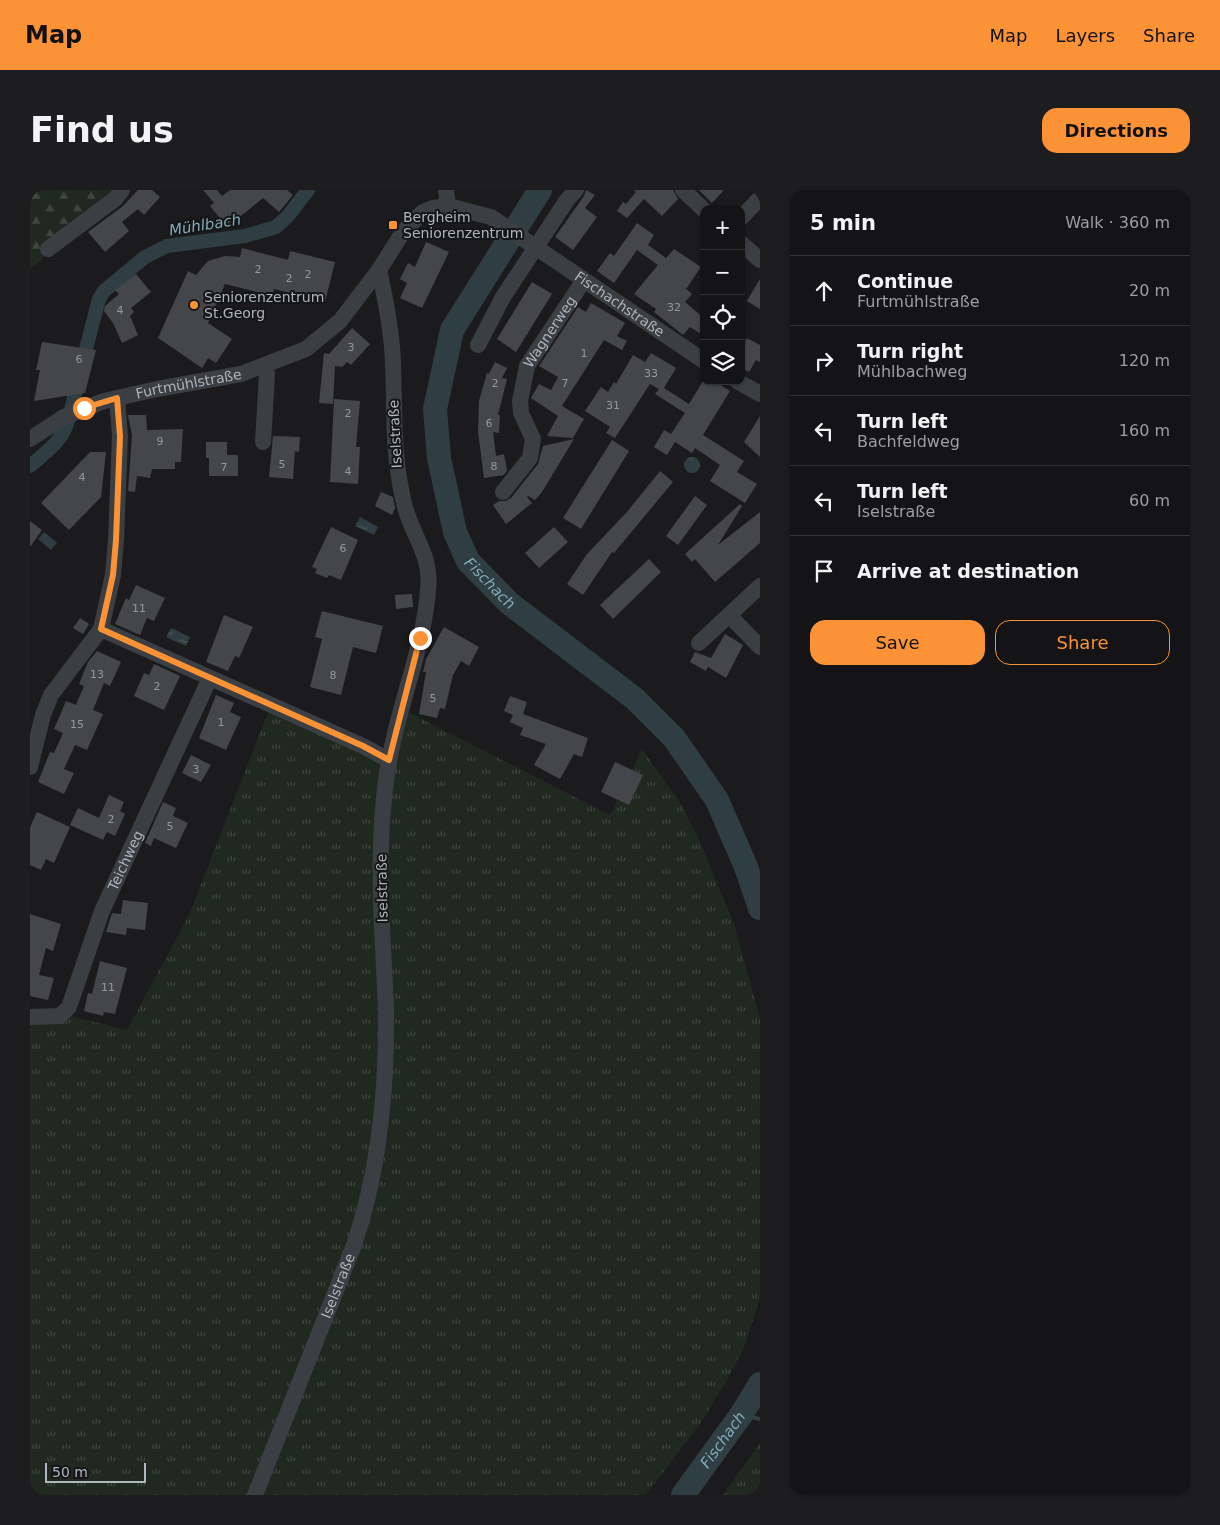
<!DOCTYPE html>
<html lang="en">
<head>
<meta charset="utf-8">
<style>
  body { margin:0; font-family:"DejaVu Sans",sans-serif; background:#1d1d1f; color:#f1f3f6 }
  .controls { position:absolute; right:15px; top:15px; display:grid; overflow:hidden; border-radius:10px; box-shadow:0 1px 4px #0004 }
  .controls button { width:45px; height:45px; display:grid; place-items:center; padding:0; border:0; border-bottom:1px solid #333335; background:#141416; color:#f1f3f6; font:25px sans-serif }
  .scale { position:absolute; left:15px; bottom:12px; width:101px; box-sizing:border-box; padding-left:5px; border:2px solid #adb5bd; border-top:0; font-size:14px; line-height:18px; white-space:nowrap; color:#adb5bd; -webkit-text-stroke:4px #161618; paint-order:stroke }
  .stop { position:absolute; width:15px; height:15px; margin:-11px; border:4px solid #fb9235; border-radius:50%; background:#fff }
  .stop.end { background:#fb9235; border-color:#fff; box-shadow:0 1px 5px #0008 }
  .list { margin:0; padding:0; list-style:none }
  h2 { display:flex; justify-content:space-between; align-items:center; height:65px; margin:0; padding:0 20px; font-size:21px }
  h2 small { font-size:16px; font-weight:400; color:#9d9ea1 }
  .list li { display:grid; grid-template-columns:32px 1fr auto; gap:15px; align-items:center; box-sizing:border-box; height:70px; padding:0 20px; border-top:1px solid #333335 }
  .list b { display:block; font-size:19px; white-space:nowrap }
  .list p { margin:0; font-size:16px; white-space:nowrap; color:#9d9ea1 }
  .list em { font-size:16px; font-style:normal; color:#9d9ea1 }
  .actions { display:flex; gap:10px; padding:15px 20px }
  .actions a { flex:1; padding:11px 0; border:1px solid #fb9235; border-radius:15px; text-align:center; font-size:18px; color:#fb9235 }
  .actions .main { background:#fb9235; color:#111 }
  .icon { flex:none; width:28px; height:28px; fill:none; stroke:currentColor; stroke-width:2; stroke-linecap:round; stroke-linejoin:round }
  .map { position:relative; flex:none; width:730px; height:1305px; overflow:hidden; border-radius:15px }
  header { display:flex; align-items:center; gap:30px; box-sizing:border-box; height:70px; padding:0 25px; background:#fb9235; color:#111 }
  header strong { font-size:24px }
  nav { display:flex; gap:28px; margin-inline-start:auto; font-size:18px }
  .intro { display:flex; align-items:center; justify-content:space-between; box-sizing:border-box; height:120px; padding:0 30px }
  h1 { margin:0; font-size:35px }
  .button { padding:12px 22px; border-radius:15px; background:#fb9235; color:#111; font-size:18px; font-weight:700 }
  main { display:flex; gap:30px; padding:0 30px }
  aside { flex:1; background:#141416; border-radius:15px; box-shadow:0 1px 4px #0004 }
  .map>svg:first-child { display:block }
</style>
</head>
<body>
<header>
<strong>Map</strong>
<nav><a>Map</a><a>Layers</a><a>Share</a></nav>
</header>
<div class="intro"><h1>Find us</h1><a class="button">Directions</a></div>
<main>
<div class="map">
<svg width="730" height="1305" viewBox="0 0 730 1305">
  <defs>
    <pattern id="grass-tufts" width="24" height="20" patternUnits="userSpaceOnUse" patternTransform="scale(1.25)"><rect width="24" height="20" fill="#202920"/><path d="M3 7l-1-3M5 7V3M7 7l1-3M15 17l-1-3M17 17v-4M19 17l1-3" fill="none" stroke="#3e463e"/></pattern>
    <pattern id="forest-firs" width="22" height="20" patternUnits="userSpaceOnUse" patternTransform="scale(1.25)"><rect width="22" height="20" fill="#202920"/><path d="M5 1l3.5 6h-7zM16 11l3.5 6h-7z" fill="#3e463e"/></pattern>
    <pattern id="water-ripples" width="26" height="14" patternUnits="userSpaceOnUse" patternTransform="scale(1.25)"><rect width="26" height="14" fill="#2f3e43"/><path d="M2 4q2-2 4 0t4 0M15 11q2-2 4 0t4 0" fill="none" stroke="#4a585c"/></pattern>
  </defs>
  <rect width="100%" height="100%" fill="#1b1b1d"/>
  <path fill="url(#grass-tufts)" d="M239 520 364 578 376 521 580 625 612 559 651 614 667 645 704 734 730 829V1102L728 1115 713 1160 694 1195 670 1234 616 1305H0V830L41 826 97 840 159 725Z
    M730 1253V1305H693Z"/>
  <path fill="url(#forest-firs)" d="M0 0H89L83 7 11 54 13 69 0 79Z"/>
  <path fill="url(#water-ripples)" d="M654 275a8 8 0 1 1 16 0a8 8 0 1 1-16 0Z
    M330 327 348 337 344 345 325 336Z
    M14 342 27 353 21 360 8 349Z
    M141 438 160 447 156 456 136 447Z"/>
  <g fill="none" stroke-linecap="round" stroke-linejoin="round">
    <path stroke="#2f3e43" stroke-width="4" d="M711 1225 730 1229"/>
    <path stroke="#2f3e43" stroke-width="14" d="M56 159 69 109 74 101 115 67 137 56 215 46 246 37 258 26 278 0
      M0 276C33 248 36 246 45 203"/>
    <g stroke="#2f3e43" stroke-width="24">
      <path id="s1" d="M510 0 422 140 405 219 409 268 425 342 438 371 479 413 605 509 644 548 687 610 716 677 730 718"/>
      <path id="s2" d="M653 1305 711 1225 730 1194"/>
    </g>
  </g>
  <path fill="#45464a" d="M108 0H122L130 7 114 25 108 19 92 32 99 41 75 62 58 42 93 16Z
    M173 0H187L192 6 200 0H257L263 5 249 22 233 8 197 37 180 16 184 13Z
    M556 0 565 5 555 18 567 27 543 60 525 47 554 6Z
    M604 0H643L648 9 632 26 614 9 597 28 587 21 593 12 596 14 606 2Z
    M669 0H694L682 13Z
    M607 33 624 45 618 55 636 68 644 59 671 77 656 99 662 104 655 112 674 128V146L660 137 653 145 624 122 626 119 604 104 628 75 607 60 584 93 567 81 580 63 584 66Z
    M396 52 419 62 392 118 370 108 377 93 370 89 378 73 385 77Z
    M212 58 258 70 260 61 305 72 295 112 244 99 243 106 195 94 178 133 202 149 186 173 178 168 172 178 128 148 158 81 166 85 178 71 195 66 210 67Z
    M106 84 121 102 101 118 104 122 100 126 108 145 92 153 83 133 74 121 75 116 89 104 85 100Z
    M730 89V119L717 111Z
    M502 92 522 104 486 162 467 149Z
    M561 113 595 133 587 146 597 151 592 160 574 150 532 216 554 229 543 248 517 246 528 226 501 208 509 194 521 200 528 187 509 176 548 117 556 122Z
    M322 138 340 154 321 175 317 172 312 177 305 176 303 214 289 213 294 163 299 164Z
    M717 148 730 155V172L726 170 719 182 711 178V159Z
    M12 152 66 160 55 203 4 211 10 180H6Z
    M621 163 646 178 634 198 659 214 673 191H684L700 201 673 245 714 271 707 282 727 294 715 313 680 291 690 275 665 258 662 263 645 252 637 265 624 257 634 240 641 244 655 223 625 204 629 199 620 194 585 248 576 243 580 237 555 221 571 197 578 202 584 192 586 194 603 165 615 172Z
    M465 172 477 178 472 188 477 189 468 225H470L469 243 463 242 466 266 474 264 477 280 474 285 454 288 448 241 449 211 457 183 459 184Z
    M304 209 330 211 326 257H330L328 294 300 292Z
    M98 225H116L117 240 153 239 151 272H145V279H122L120 288 107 286 105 302 98 301 102 245Z
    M730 226V267L714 252Z
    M243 246 270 247 269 262 265 261 263 289 239 287Z
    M544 249 512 302 505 310 498 306 497 307 502 313 476 334 463 315 469 311H476L481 308 508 274 513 256Z
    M582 250 599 261 551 339 533 328Z
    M176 252H197V265H208V286H179V268H176Z
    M60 262H76L71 307 39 340 11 313Z
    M630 281 643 292 584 363 582 362 553 405 537 394 557 364 597 322Z
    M351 302 363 307 365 318 362 325 345 316Z
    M665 306 677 315 648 355 636 346Z
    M710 314 712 316 688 355 730 322V353L685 392 665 369 662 372 655 364Z
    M0 331 12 340 0 357Z
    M301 337 328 350 311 390 299 385 297 388 285 383 287 379 282 377Z
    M524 337 538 352 509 378 495 363Z
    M619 369 631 382 583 429 570 415Z
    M106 395 135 408 124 431 117 428 110 445 85 434 96 408 99 410Z
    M382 404 383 417 366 419 365 405Z
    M292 421 353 436 346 463 323 457 311 505 280 497 292 449 285 447Z
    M194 425 223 437 209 468 205 466 198 481 176 472Z
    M50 428 59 434 53 444 43 438Z
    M414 437 449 457 439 476 431 471 423 485 415 519 410 518 407 528 389 524 396 482H393L396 469Z
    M695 444 713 455 696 488 678 477 676 481 660 472 665 462 681 468Z
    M67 461 91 472 80 496 74 493 63 520 73 524 57 560 45 555 34 579 44 583 34 604 8 592 20 562 24 563 33 543 24 539 36 511 46 515 54 496 49 494 58 472Z
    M124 474 150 486 134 520 104 506 114 483 119 485Z
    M186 505 204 513 200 522 211 527 196 560 169 548Z
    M480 506 497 512 493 524 558 548 552 567 544 564 530 589 504 575 516 554 490 545 493 538 480 532 483 525 474 521Z
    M161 565 181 575 171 592 152 583Z
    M585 572 613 585 599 615 571 602Z
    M79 605 94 612 90 621 95 624 85 646 77 642 73 650 40 635 48 618 69 628Z
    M133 612 146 618 143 626 158 633 146 658 124 648 121 656 115 653Z
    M7 622 40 637 24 673 16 669 11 680 0 675V637Z
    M93 710 118 713 115 740 97 738 96 745 76 742 82 723 91 724Z
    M0 724 31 734 23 761 16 758 9 785 24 788 18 810 0 806Z
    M70 771 97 778 85 824 74 822 73 826 54 821 58 803 62 804Z"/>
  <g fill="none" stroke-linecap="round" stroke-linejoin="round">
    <g stroke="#3b3e43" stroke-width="16">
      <path d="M416 0 418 16"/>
      <path d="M653 0 674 20"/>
      <path d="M711 28 730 8"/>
      <path d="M711 53 730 70"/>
      <path d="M18 59 85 9 92 0"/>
      <path d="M448 155 473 107 537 10 546 0"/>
      <path d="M707 191 730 204"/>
      <path id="s3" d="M0 249 34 227 74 211 127 199 211 184 276 159 310 131 349 80 373 42 393 22 403 18 418 16 461 27 674 171"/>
      <path d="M233 252 237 184 235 175"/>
      <path id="s4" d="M473 302 500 268 503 249 491 223 490 211 497 176 554 90"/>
      <path d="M700 426 730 457"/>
      <path d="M71 439 333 556 359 570"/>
      <path d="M669 453 730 396"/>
      <path d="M0 577 13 525 21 505 71 439 83 385 86 350 90 246 87 208"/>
      <path id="s5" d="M0 827 30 826 39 817 72 721 180 488"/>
      <path id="s6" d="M225 1305 324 1055C350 979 357 900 356 820 354 765 349 710 351 655 352 628 354 599 359 571 369 514 393 460 398 401 402 365 384 350 375 317 362 266 365 225 363 173 362 142 356 111 349 80"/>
    </g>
  </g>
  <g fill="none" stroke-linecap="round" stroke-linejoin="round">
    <path stroke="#fb9235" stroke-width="6" d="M54 218 87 208 90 246 86 350 83 385 71 439 333 556 359 570 390 448"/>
  </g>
  <g fill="#fb9235" stroke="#161618" stroke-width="2">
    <rect x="358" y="30" width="10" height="10" rx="2.5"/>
    <circle cx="164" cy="115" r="5"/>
  </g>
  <g text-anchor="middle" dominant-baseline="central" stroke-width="4" stroke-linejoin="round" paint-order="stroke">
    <g font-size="11" fill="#9399a0">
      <text x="228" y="79">2</text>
      <text x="278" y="84">2</text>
      <text x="259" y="88">2</text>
      <text x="644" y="117">32</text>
      <text x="90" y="120">4</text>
      <text x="321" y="157">3</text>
      <text x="554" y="163">1</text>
      <text x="49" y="169">6</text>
      <text x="621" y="183">33</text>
      <text x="465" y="193">2</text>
      <text x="535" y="193">7</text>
      <text x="583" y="215">31</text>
      <text x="318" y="223">2</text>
      <text x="459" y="233">6</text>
      <text x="130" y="251">9</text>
      <text x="252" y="274">5</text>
      <text x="464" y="276">8</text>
      <text x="194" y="277">7</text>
      <text x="318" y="281">4</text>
      <text x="52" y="287">4</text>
      <text x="313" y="358">6</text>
      <text x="109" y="418">11</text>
      <text x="67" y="484">13</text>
      <text x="303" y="485">8</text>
      <text x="127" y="496">2</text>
      <text x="403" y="508">5</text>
      <text x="191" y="532">1</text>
      <text x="47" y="534">15</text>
      <text x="166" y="579">3</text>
      <text x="81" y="629">2</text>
      <text x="140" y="636">5</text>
      <text x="78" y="797">11</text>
    </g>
    <g font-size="14" fill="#adb5bd" stroke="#161618" text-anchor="start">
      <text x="373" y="27">Bergheim<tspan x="373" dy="16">Seniorenzentrum</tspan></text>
      <text x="174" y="107">Seniorenzentrum<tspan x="174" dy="16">St.Georg</tspan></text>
    </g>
    <g font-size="14" fill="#adb5bd" stroke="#161618">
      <text stroke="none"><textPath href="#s3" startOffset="700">Fischachstraße</textPath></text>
      <text stroke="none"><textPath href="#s4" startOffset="180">Wagnerweg</textPath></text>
      <text stroke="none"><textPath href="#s3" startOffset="170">Furtmühlstraße</textPath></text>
      <text transform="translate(365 244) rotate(-93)">Iselstraße</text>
      <text stroke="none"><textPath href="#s5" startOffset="200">Teichweg</textPath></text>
      <text transform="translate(352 698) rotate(-91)">Iselstraße</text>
      <text stroke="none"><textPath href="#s6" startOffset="225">Iselstraße</textPath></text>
    </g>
    <g font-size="15" font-style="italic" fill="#83aab9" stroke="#161618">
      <text transform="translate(175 35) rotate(-9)">Mühlbach</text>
      <text stroke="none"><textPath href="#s1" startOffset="434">Fischach</textPath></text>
      <text stroke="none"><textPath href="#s2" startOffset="68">Fischach</textPath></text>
    </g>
  </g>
</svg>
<div class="controls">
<button>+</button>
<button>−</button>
<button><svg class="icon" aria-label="locate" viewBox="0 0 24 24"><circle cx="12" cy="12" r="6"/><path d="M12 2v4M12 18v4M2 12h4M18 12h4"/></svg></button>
<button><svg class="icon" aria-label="layers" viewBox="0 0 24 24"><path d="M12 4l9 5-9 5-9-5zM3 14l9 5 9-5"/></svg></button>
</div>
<div class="scale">50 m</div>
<div class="stop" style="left:54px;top:218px"></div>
<div class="stop end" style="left:390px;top:448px"></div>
</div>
<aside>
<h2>5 min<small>Walk · 360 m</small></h2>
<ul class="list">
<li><svg class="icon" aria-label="ahead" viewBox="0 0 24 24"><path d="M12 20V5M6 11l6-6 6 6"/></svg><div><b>Continue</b><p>Furtmühlstraße</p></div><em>20 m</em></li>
<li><svg class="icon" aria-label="right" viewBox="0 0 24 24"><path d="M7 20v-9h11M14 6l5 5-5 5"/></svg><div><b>Turn right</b><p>Mühlbachweg</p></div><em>120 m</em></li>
<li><svg class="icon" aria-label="left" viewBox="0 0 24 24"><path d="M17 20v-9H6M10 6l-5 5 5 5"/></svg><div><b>Turn left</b><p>Bachfeldweg</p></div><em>160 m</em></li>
<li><svg class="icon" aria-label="left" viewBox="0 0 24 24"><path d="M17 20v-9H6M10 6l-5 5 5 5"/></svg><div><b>Turn left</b><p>Iselstraße</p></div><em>60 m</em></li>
<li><svg class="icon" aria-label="arrive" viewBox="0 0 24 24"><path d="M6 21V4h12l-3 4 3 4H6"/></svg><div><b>Arrive at destination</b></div></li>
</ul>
<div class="actions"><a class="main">Save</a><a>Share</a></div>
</aside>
</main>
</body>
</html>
